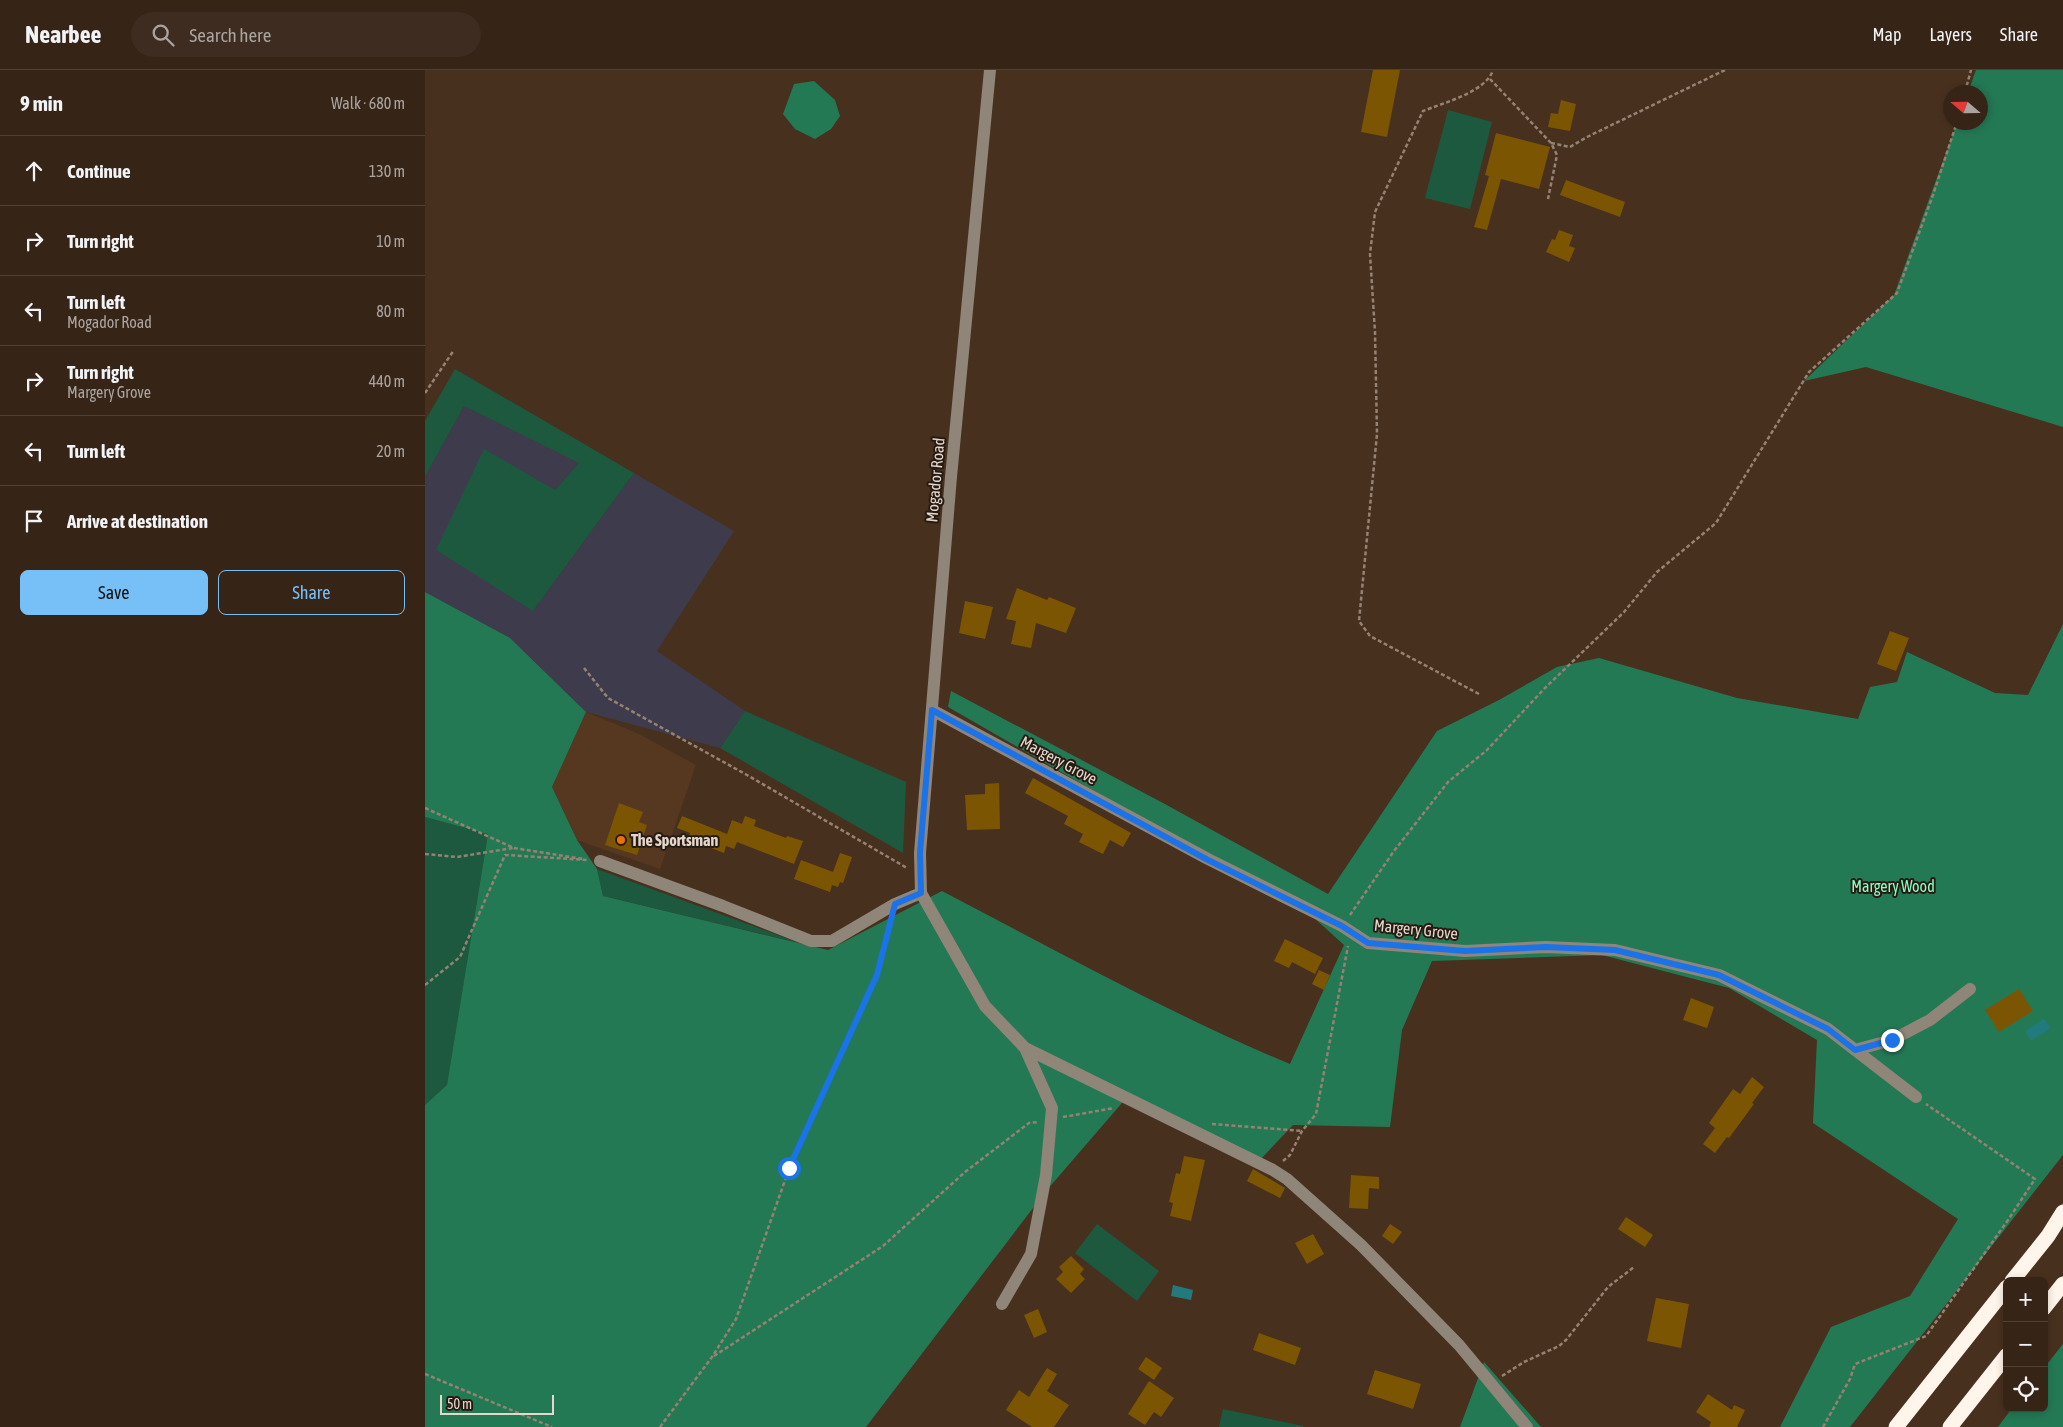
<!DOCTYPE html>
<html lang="en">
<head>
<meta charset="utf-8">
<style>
  body { margin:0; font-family:"Asap Condensed",sans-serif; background:#3d2c1f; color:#f1f3f6 }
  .controls { position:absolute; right:15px; bottom:15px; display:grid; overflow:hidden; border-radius:8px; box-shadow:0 2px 8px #0003 }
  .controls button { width:45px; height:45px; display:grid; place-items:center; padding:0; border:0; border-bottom:1px solid #504135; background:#362416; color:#f1f3f6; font:25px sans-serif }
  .compass { position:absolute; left:1518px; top:15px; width:45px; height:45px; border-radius:50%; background:#362416; box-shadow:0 2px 8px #0003; rotate:290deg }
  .scale { position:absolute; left:15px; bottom:12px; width:114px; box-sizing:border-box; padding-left:5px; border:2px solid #e6d7cc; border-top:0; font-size:14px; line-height:18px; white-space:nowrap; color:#e6d7cc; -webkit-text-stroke:4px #261b13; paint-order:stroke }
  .stop { position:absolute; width:15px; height:15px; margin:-11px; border:4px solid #1a73e8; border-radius:50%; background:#fff }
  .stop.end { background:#1a73e8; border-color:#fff; box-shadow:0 1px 5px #0008 }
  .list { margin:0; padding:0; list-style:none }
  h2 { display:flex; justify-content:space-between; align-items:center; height:65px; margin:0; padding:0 20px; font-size:21px }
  h2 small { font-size:16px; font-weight:400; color:#aaa4a1 }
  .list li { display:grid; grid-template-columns:32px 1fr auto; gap:15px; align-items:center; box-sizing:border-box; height:70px; padding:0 20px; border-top:1px solid #504135 }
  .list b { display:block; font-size:19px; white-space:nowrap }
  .list p { margin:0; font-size:16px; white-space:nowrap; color:#aaa4a1 }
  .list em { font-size:16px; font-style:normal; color:#aaa4a1 }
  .actions { display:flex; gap:10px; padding:15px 20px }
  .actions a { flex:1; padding:11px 0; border:1px solid #77c0f7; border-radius:8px; text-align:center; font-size:18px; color:#77c0f7 }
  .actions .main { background:#77c0f7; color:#111 }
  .icon { flex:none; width:28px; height:28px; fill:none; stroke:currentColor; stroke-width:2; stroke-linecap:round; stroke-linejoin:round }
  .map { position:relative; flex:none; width:1638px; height:1357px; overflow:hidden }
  header { display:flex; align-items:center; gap:30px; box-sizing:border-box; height:70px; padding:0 25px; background:#362416; border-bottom:1px solid #504135 }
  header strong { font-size:24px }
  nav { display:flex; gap:28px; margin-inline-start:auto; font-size:18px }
  .search { width:350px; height:45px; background:#3d2c1f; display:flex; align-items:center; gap:12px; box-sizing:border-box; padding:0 18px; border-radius:28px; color:#aaa4a1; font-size:19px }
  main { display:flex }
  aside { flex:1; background:#362416 }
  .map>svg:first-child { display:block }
</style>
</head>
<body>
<header>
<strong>Nearbee</strong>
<div class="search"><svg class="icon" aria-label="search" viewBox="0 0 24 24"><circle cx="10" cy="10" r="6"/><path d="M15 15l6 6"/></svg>Search here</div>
<nav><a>Map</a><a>Layers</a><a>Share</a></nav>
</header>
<main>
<aside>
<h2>9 min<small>Walk · 680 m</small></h2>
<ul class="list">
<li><svg class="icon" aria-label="ahead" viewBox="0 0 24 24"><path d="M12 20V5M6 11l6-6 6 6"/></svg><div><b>Continue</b></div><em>130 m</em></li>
<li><svg class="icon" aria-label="right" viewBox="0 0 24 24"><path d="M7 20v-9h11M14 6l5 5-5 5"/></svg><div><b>Turn right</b></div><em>10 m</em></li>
<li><svg class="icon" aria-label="left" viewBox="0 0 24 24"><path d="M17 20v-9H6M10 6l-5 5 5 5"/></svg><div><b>Turn left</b><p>Mogador Road</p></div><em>80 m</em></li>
<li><svg class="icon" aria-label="right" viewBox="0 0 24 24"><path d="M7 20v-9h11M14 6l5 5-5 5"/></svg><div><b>Turn right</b><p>Margery Grove</p></div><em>440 m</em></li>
<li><svg class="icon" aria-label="left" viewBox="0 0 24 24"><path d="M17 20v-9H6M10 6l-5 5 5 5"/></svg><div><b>Turn left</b></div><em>20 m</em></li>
<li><svg class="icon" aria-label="arrive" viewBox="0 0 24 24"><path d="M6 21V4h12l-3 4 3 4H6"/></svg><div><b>Arrive at destination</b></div></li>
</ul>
<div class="actions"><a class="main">Save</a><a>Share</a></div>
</aside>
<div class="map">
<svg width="1638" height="1357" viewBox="0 0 1638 1357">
  <rect width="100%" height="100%" fill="#48301e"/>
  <path fill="#563821" d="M161 642 212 663 271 695 235 799 152 770 127 717Z"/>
  <path fill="#3e3b4c" d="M39 336 155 393 130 420 108 541 209 403 309 461 232 581 320 641 295 678 161 642 85 568 0 522V407Z"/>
  <path fill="#1d593f" d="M1023 40 1067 52 1045 139 1000 128Z
    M30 299 209 403 108 541 11 480 59 379 130 420 154 393 39 336 0 407V351Z
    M320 641 481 712 478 783 295 678Z
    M0 747 63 764 22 1016 0 1035Z
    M172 799 375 873 178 826Z
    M672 1154 734 1201 712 1231 650 1183Z
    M798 1339 878 1356V1357H794Z"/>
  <path fill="#247955" d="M1551 0H1638V357L1441 297 1379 311 1469 225 1532 53 1556 52V22H1543Z
    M389 11 410 30 415 46 406 59 390 69 370 59 358 44 369 14Z
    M0 522 85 568 161 642 127 717 152 770 172 799 178 826 403 880 517 821C632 881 745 944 865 994L919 875 887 846 523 637 526 621 738 733 903 824 1012 661 1074 630 1132 597 1174 588 1312 628 1433 649 1445 617 1472 612 1482 582 1570 623 1603 625 1638 554V1085L1425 1357H1355L1406 1257 1485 1226 1533 1149 1388 1053 1392 970 1304 918 1177 885 1007 891 977 960 965 1057 868 1055 833 1092 703 1026 621 1121 441 1357H0V1035L22 1015 63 764 0 747Z
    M1638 1274V1357H1573L1587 1338H1619V1298Z
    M1059 1292 1116 1357H1035Z"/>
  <path fill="#237a7c" d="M1619 949 1626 958 1606 971 1600 961Z
    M748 1215 768 1220 766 1230 746 1226Z"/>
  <path fill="#7c5502" d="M948 0H975L962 67 936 62Z
    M1136 30 1151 34 1145 61 1123 57 1126 43 1133 44Z
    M1071 63 1125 77 1114 119 1076 109 1062 160 1049 157 1064 106 1060 105Z
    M1141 110 1200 132 1195 147 1135 125Z
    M1134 160 1148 165 1144 176 1150 178 1144 192 1121 182 1127 169 1130 170Z
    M592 518 622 530 624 527 651 538 641 563 611 553 606 578 586 574 591 551 581 549Z
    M540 531 568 537 560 569 534 563Z
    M1465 561 1484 568 1471 601 1452 594Z
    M608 708 706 763 698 777 685 770 678 784 654 772 658 764 639 754 643 746 600 723Z
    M574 713 575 759 542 760 540 725 560 724V714Z
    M194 733 218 742 214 752 222 755 212 785 180 775Z
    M257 746 302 764 307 750 317 754 320 746 331 750 329 756 361 768 362 766 378 771 369 794 312 772 309 779 301 776 299 783 263 769 265 763 252 758Z
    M415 783 427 787 418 813 415 812 413 817 407 815 405 822 369 809 376 790 408 802Z
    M860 869 898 888 890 904 867 892 864 898 849 891Z
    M894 900 905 905 899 920 887 914Z
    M1594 919 1608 941 1574 962 1560 940Z
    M1266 928 1289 937 1282 958 1258 950Z
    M1327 1007 1339 1017 1327 1033 1329 1034 1304 1068 1302 1067 1290 1083 1278 1074 1290 1058 1284 1053 1308 1019 1315 1024Z
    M759 1086 780 1090 766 1151 745 1146 748 1133 744 1132 751 1103 755 1104Z
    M828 1099 860 1118 855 1128 822 1111Z
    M926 1105 954 1107V1119L944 1118 943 1139 924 1138Z
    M1201 1147 1228 1165 1220 1177 1193 1159Z
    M965 1154 977 1162 968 1174 957 1166Z
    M888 1164 899 1184 882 1194 870 1173Z
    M646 1186 659 1199 655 1204 660 1209 646 1223 631 1209 638 1202 634 1197Z
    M1231 1228 1264 1234 1256 1278 1222 1271Z
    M613 1239 622 1262 609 1268 599 1245Z
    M834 1263 876 1278 870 1295 828 1280Z
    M721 1287 737 1298 729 1310 713 1299Z
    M622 1298 632 1304 622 1321 644 1335 629 1357H607L581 1340 594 1320 604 1327Z
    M950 1300 996 1314 988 1339 942 1324Z
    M724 1311 749 1328 736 1347 729 1342 720 1355 703 1344Z
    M1283 1324 1307 1340 1309 1335 1320 1340 1312 1357H1284L1286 1352 1271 1342Z"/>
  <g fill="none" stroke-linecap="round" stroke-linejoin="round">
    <path stroke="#958273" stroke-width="2.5" stroke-dasharray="4 2.5" stroke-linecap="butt" d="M1065 9 1126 73 1132 85 1123 129
      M1540 22 1546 0
      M1126 73 1145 77 1162 67 1300 0
      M0 323 29 280
      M159 598 183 628 322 705 482 798
      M1054 624 945 566 934 551 952 364 950 262 945 184 950 142 998 41C1018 33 1061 22 1068 0
      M0 738 89 778 158 789
      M0 784 32 787 88 778
      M925 845 969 781 1023 712 1062 680 1120 618 1199 542 1232 502 1291 453 1384 302 1472 223 1508 125 1532 52
      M0 915 35 887 80 785 163 790
      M638 1047 689 1038
      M787 1054 877 1061
      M858 1091 865 1085 877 1061 891 1044 923 876
      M289 1286 458 1176 540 1102 604 1053 613 1052
      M0 1304 127 1357
      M1077 1306 1099 1292 1134 1276 1141 1270 1183 1217 1209 1197
      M235 1357 287 1287 311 1249 364 1099 452 905 465 852
      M1398 1357 1425 1309 1430 1294 1501 1266 1583 1150 1610 1109 1501 1034"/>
    <path stroke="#8f8579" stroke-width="12" d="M565 0 526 407 495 783 496 823 560 936 600 978 627 1038 621 1105 606 1184 577 1234
      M507 640 783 789 917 856 943 873 1040 881 1121 877 1190 880 1294 905 1403 959 1491 1027
      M175 791 298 836 386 871H407L470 834 496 823
      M600 978 848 1100 862 1109 936 1175 1034 1275 1102 1357
      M1430 980 1467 970 1505 950 1545 919"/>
    <path stroke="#fff5ea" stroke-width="15" d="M1587 1211 1623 1166 1638 1142
      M1619 1238 1638 1214
      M1471 1357 1582 1217
      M1525 1357 1582 1285"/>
  </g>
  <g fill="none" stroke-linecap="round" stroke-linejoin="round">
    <path stroke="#1a73e8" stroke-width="6" d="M364 1098 452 905 470 834 496 823 495 783 507 640 783 790 917 856 943 873 1040 881 1121 877 1190 880 1294 905 1403 959 1430 980 1467 970"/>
  </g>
  <circle fill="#e8710a" stroke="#261b13" stroke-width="2" cx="196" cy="770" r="5"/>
  <g text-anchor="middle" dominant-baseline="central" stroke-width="4" stroke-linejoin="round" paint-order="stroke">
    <g font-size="16" fill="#e6d7cc" stroke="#261b13">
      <text transform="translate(510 410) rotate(-85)">Mogador Road</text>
      <text transform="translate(634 690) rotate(28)">Margery Grove</text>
      <text transform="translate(991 859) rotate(6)">Margery Grove</text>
    </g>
    <g font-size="16" font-weight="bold" fill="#e6d7cc" stroke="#261b13" text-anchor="start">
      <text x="206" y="770">The Sportsman</text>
    </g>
    <g font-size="16" fill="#8dfdc6" stroke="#261b13">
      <text x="1468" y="816">Margery Wood</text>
    </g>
  </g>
</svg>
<div class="controls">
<button>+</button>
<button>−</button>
<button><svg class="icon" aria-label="locate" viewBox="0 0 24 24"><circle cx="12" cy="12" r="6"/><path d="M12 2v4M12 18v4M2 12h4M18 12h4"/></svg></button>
</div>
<svg class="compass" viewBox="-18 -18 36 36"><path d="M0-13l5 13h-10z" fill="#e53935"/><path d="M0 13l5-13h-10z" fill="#aaa4a1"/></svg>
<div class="scale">50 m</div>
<div class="stop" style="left:364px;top:1098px"></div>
<div class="stop end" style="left:1467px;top:970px"></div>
</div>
</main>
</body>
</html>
